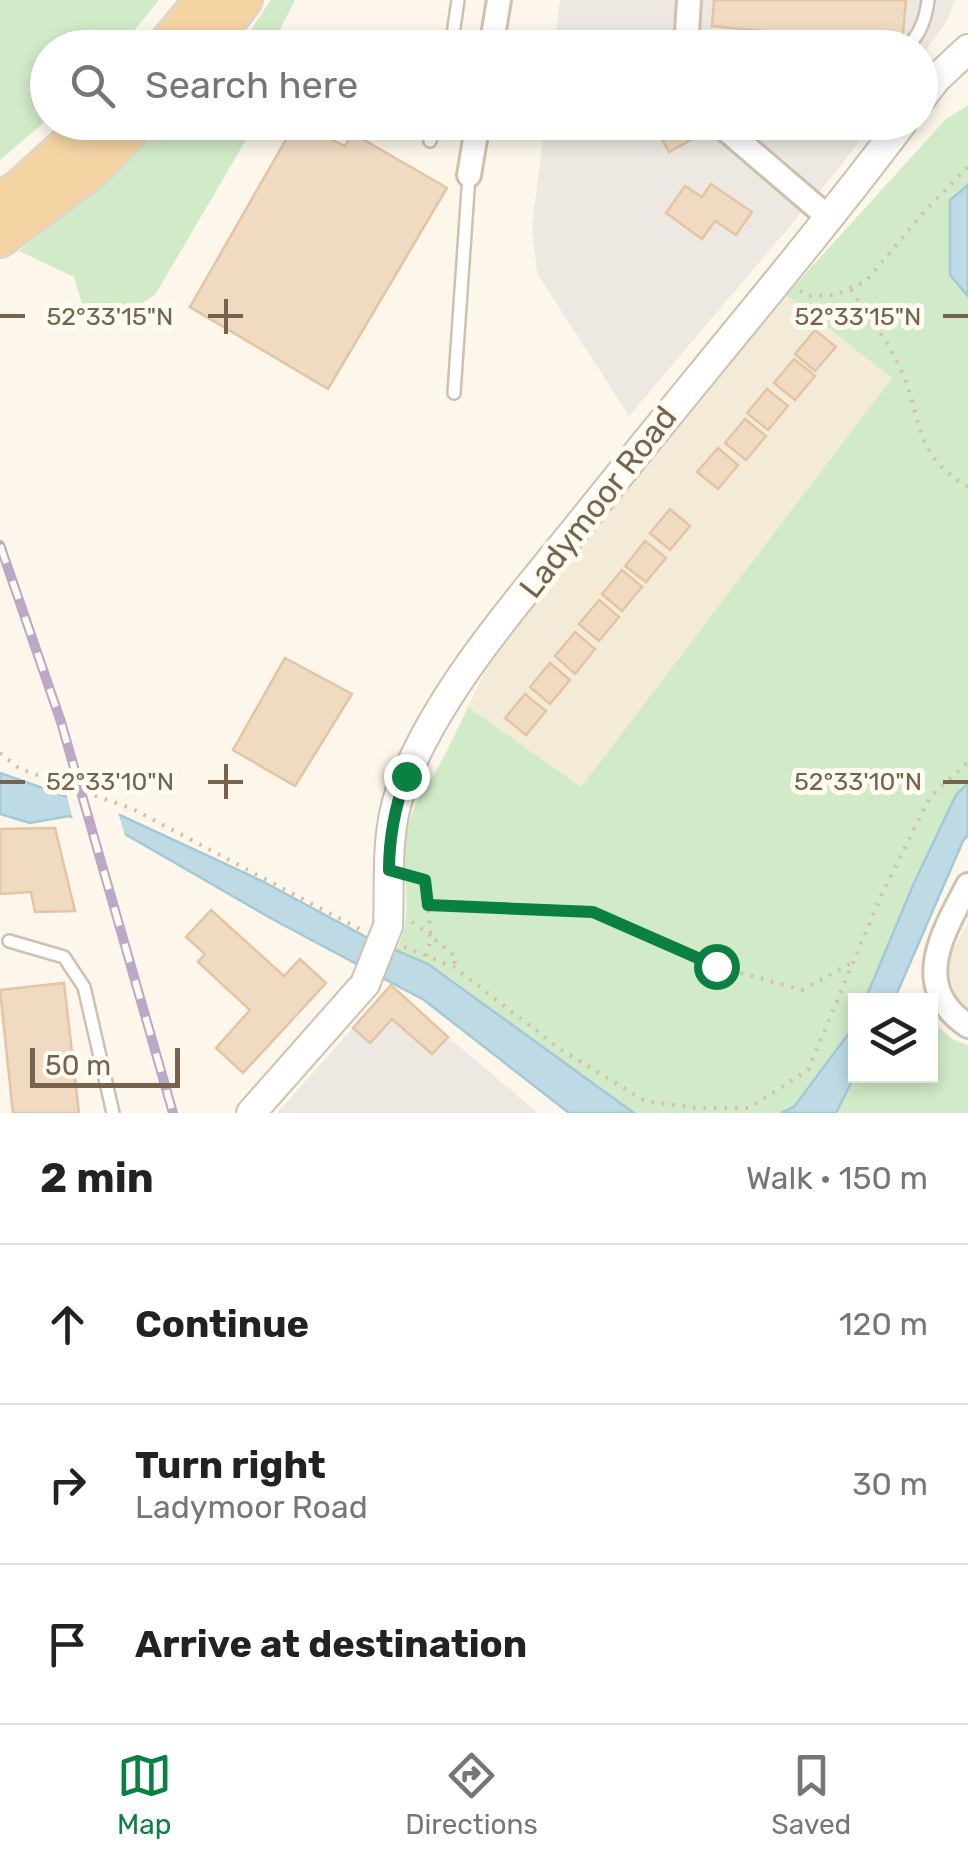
<!DOCTYPE html>
<html lang="en">
<head>
<meta charset="utf-8">
<style>
  body { margin:0; font-family:Rubik,sans-serif; background:#f2f2f2; color:#222 }
  .controls { position:absolute; right:30px; bottom:30px; display:grid; overflow:hidden; border-radius:0px; box-shadow:0 5px 15px #0003 }
  .controls button { width:90px; height:90px; display:grid; place-items:center; padding:0; border:0; border-bottom:2px solid #e0e0e0; background:#fff; color:#222; font:50px sans-serif }
  .scale { position:absolute; left:30px; bottom:25px; width:150px; box-sizing:border-box; padding-left:10px; border:5px solid #76624d; border-top:0; font-size:28px; line-height:35px; white-space:nowrap; color:#76624d; -webkit-text-stroke:8px #fefbf0; paint-order:stroke }
  .stop { position:absolute; width:30px; height:30px; margin:-22px; border:8px solid #0b8043; border-radius:50%; background:#fff }
  .stop.end { background:#0b8043; border-color:#fff; box-shadow:0 2px 10px #0008 }
  .list { margin:0; padding:0; list-style:none }
  h2 { display:flex; justify-content:space-between; align-items:center; height:130px; margin:0; padding:0 40px; font-size:42px }
  h2 small { font-size:32px; font-weight:400; color:#767676 }
  .list li { display:grid; grid-template-columns:65px 1fr auto; gap:30px; align-items:center; box-sizing:border-box; height:160px; padding:0 40px; border-top:2px solid #e0e0e0 }
  .list b { display:block; font-size:38px; white-space:nowrap }
  .list p { margin:0; font-size:32px; white-space:nowrap; color:#767676 }
  .list em { font-size:32px; font-style:normal; color:#767676 }
  .icon { flex:none; width:55px; height:55px; fill:none; stroke:currentColor; stroke-width:2; stroke-linecap:round; stroke-linejoin:round }
  .map { position:relative; flex:none; width:968px; height:1113px; overflow:hidden }
  .search { position:absolute; background:#fff; box-shadow:0 5px 15px #0003; left:30px; right:30px; top:30px; height:110px; display:flex; align-items:center; gap:25px; box-sizing:border-box; padding:0 35px; border-radius:55px; color:#767676; font-size:38px }
  .sheet { height:610px; background:#fff }
  nav { display:flex; justify-content:space-around; align-items:center; box-sizing:border-box; height:140px; border-top:2px solid #e0e0e0; background:#fff; font-size:28px; color:#767676 }
  nav a { display:grid; justify-items:center; gap:5px }
  nav .on { color:#0b8043 }
  .map>svg:first-child { display:block }
</style>
</head>
<body>
<div class="map">
<svg width="968" height="1113" viewBox="0 0 968 1113">
  <rect width="100%" height="100%" fill="#fcf7ea"/>
  <path fill="#f3ebd8" d="M786 295 892 378 581 787 468 707 490 661 674 427Z
    M968 922V1009L958 1002 945 965Z"/>
  <path fill="#ede9e2" d="M560 0H955L947 21 921 57 920 48H554Z
    M545 123H872L840 167 629 416 537 273 532 227Z
    M391 985 448 1037 538 1113H277Z"/>
  <path fill="#d1eac8" d="M0 0H159L121 47 48 48 47 120 0 160Z
    M271 0H295L271 47H239Z
    M968 105V783L956 795 914 883 865 1000 856 1001 852 1032 794 1107 781 1113H634L428 964 396 950C417 915 398 866 408 826 413 803 429 784 440 764 450 745 459 726 468 707L581 787 892 378 786 295 946 119Z
    M169 123H256L155 295 128 311 87 320 74 277 19 251 112 175Z
    M931 1020 952 1039 968 1045V1113H836L856 1075 930 1076Z"/>
  <path fill="#bedae5" stroke="#a5c8d7" stroke-width="2.5" d="M968 185V296L950 275V200Z
    M0 773 122 816 262 881 368 938 428 964 634 1113H569L424 1000 274 920 123 833 69 816 30 823 0 814Z
    M968 783V835L963 841 894 1000H865L914 883 956 795Z
    M855 1025V1075L836 1113H781L794 1107Z"/>
  <path fill="#fcf7ea" d="M66 793 117 809 127 842 74 823Z"/>
  <path fill="#f0dbc2" stroke="#e3c4a3" stroke-width="2.5" d="M714 0H906L902 44 712 26Z
    M296 122 345 146 352 133 447 188 328 389 190 307Z
    M667 122H696L702 134 669 152 656 128Z
    M711 184 752 212 736 235 715 221 702 239 666 213 685 186 702 197Z
    M815 330 836 347 815 371 795 354Z
    M794 359 815 376 795 400 774 383Z
    M767 389 788 406 768 430 747 413Z
    M745 419 766 436 746 460 725 443Z
    M718 448 738 465 718 489 697 472Z
    M670 509 690 526 670 550 650 533Z
    M645 541 666 558 646 582 625 566Z
    M622 570 642 587 622 611 602 594Z
    M599 600 619 617 599 641 579 624Z
    M575 632 595 649 575 674 555 656Z
    M285 658 352 694 295 786 233 750Z
    M550 663 570 680 550 704 530 687Z
    M525 694 546 711 526 735 505 718Z
    M55 828 75 911 35 912 31 892 0 894V829Z
    M211 910 284 976 300 959 326 983 243 1073 216 1048 250 1010 198 962 205 954 186 937Z
    M64 983 79 1113H13L0 990Z
    M391 985 448 1037 432 1054 392 1019 370 1043 353 1028Z"/>
  <g fill="none" stroke-linecap="round" stroke-linejoin="round">
    <defs>
      <path id="service" d="M451 48 458 0
        M906 48C920 35 926 19 928 0
        M430 141 435 122
        M454 393 469 175
        M9 941 64 957 84 987 113 1113"/>
      <path id="minor" d="M491 48 499 0
        M686 48 689 0
        M717 122 829 218
        M469 175 478 122
        M968 885C943 933 909 986 968 1026"/>
      <path id="tertiary" d="M920 100 936 79 968 49
        M388 926C390 881 385 836 400 792 432 700 515 604 576 529 684 393 798 261 903 122
        M251 1113 365 984"/>
      <path id="trunk" d="M163 48 203 0
        M207 48 244 0
        M0 200 18 189 92 122
        M0 239 95 168 139 122"/>
    </defs>
    <use href="#service" stroke="#cec1af" stroke-width="16"/>
    <use href="#minor" stroke="#cec1af" stroke-width="28"/>
    <use href="#tertiary" stroke="#cec1af" stroke-width="32"/>
    <use href="#trunk" stroke="#dbd6d1" stroke-width="40"/>
    <path stroke="#d6bfa5" stroke-width="4" stroke-dasharray="2.5 8" stroke-linecap="butt" d="M851 290C868 315 889 342 901 370 924 422 911 452 968 487
      M800 291 808 296 835 295 866 281 923 213 968 167
      M0 753 20 769 133 809 363 931
      M413 877 425 881 431 936 456 957 454 966
      M428 905 593 911 716 966 802 990 855 961
      M412 922 431 936 427 956
      M404 947 454 967 560 1049 645 1101 696 1108H749L808 1070 881 896 930 797 968 762"/>
    <use href="#service" stroke="#fff" stroke-width="11"/>
    <use href="#minor" stroke="#fff" stroke-width="22"/>
    <use href="#tertiary" stroke="#fff" stroke-width="28"/>
    <use href="#trunk" stroke="#f5d4a4" stroke-width="35"/>
    <defs>
      <path id="rail" d="M0 545 61 722 173 1113"/>
    </defs>
    <use href="#rail" stroke="#bda7c6" stroke-width="10"/>
    <use href="#rail" stroke="#fefbf0" stroke-width="6" stroke-dasharray="19" stroke-linecap="butt"/>
    <defs>
      <path id="tertiary-bridge" d="M365 984 388 926"/>
    </defs>
    <use href="#tertiary-bridge" stroke="#cec1af" stroke-width="32" stroke-linecap="butt"/>
    <use href="#tertiary-bridge" stroke="#fff" stroke-width="28"/>
  </g>
  <g fill="none" stroke-linecap="round" stroke-linejoin="round">
    <path stroke="#0b8043" stroke-width="12" d="M406 776C395 807 389 837 389 870L425 880 428 905 593 912 716 966"/>
  </g>
  <path fill="none" stroke="#76624d" stroke-width="4" d="M226 299V334M0 316H25M208 316H243M943 316H968M226 764V799M0 782H25M208 782H243M943 782H968"/>
  <g text-anchor="middle" dominant-baseline="central" stroke-width="10" stroke-linejoin="round" paint-order="stroke">
    <g font-size="32" fill="#76624d" stroke="#fefbf0">
      <text transform="translate(598 502) rotate(-52)">Ladymoor Road</text>
    </g>
  </g>
  <g font-size="25" text-anchor="middle" fill="#76624d" stroke="#fefbf0" stroke-width="10" stroke-linejoin="round" paint-order="stroke">
    <text x="110" y="325">52°33'15"N</text>
    <text x="858" y="325">52°33'15"N</text>
    <text x="110" y="790">52°33'10"N</text>
    <text x="858" y="790">52°33'10"N</text>
  </g>
</svg>
<div class="controls">
<button><svg class="icon" aria-label="layers" viewBox="0 0 24 24"><path d="M12 4l9 5-9 5-9-5zM3 14l9 5 9-5"/></svg></button>
</div>
<div class="scale">50 m</div>
<div class="stop" style="left:716px;top:966px"></div>
<div class="stop end" style="left:406px;top:776px"></div>
<div class="search"><svg class="icon" aria-label="search" viewBox="0 0 24 24"><circle cx="10" cy="10" r="6"/><path d="M15 15l6 6"/></svg>Search here</div>
</div>
<section class="sheet">
<h2>2 min<small>Walk · 150 m</small></h2>
<ul class="list">
<li><svg class="icon" aria-label="ahead" viewBox="0 0 24 24"><path d="M12 20V5M6 11l6-6 6 6"/></svg><div><b>Continue</b></div><em>120 m</em></li>
<li><svg class="icon" aria-label="right" viewBox="0 0 24 24"><path d="M7 20v-9h11M14 6l5 5-5 5"/></svg><div><b>Turn right</b><p>Ladymoor Road</p></div><em>30 m</em></li>
<li><svg class="icon" aria-label="arrive" viewBox="0 0 24 24"><path d="M6 21V4h12l-3 4 3 4H6"/></svg><div><b>Arrive at destination</b></div></li>
</ul>
</section>
<nav>
<a class="on"><svg class="icon" aria-label="map" viewBox="0 0 24 24"><path d="M3 6l6-2 6 2 6-2v14l-6 2-6-2-6 2zM9 4v14M15 6v14"/></svg>Map</a>
<a><svg class="icon" aria-label="directions" viewBox="0 0 24 24"><path d="M12 3l9 9-9 9-9-9zM9 14v-3h6M13 9l2 2-2 2"/></svg>Directions</a>
<a><svg class="icon" aria-label="saved" viewBox="0 0 24 24"><path d="M7 4h10v16l-5-4-5 4z"/></svg>Saved</a>
</nav>
</body>
</html>
